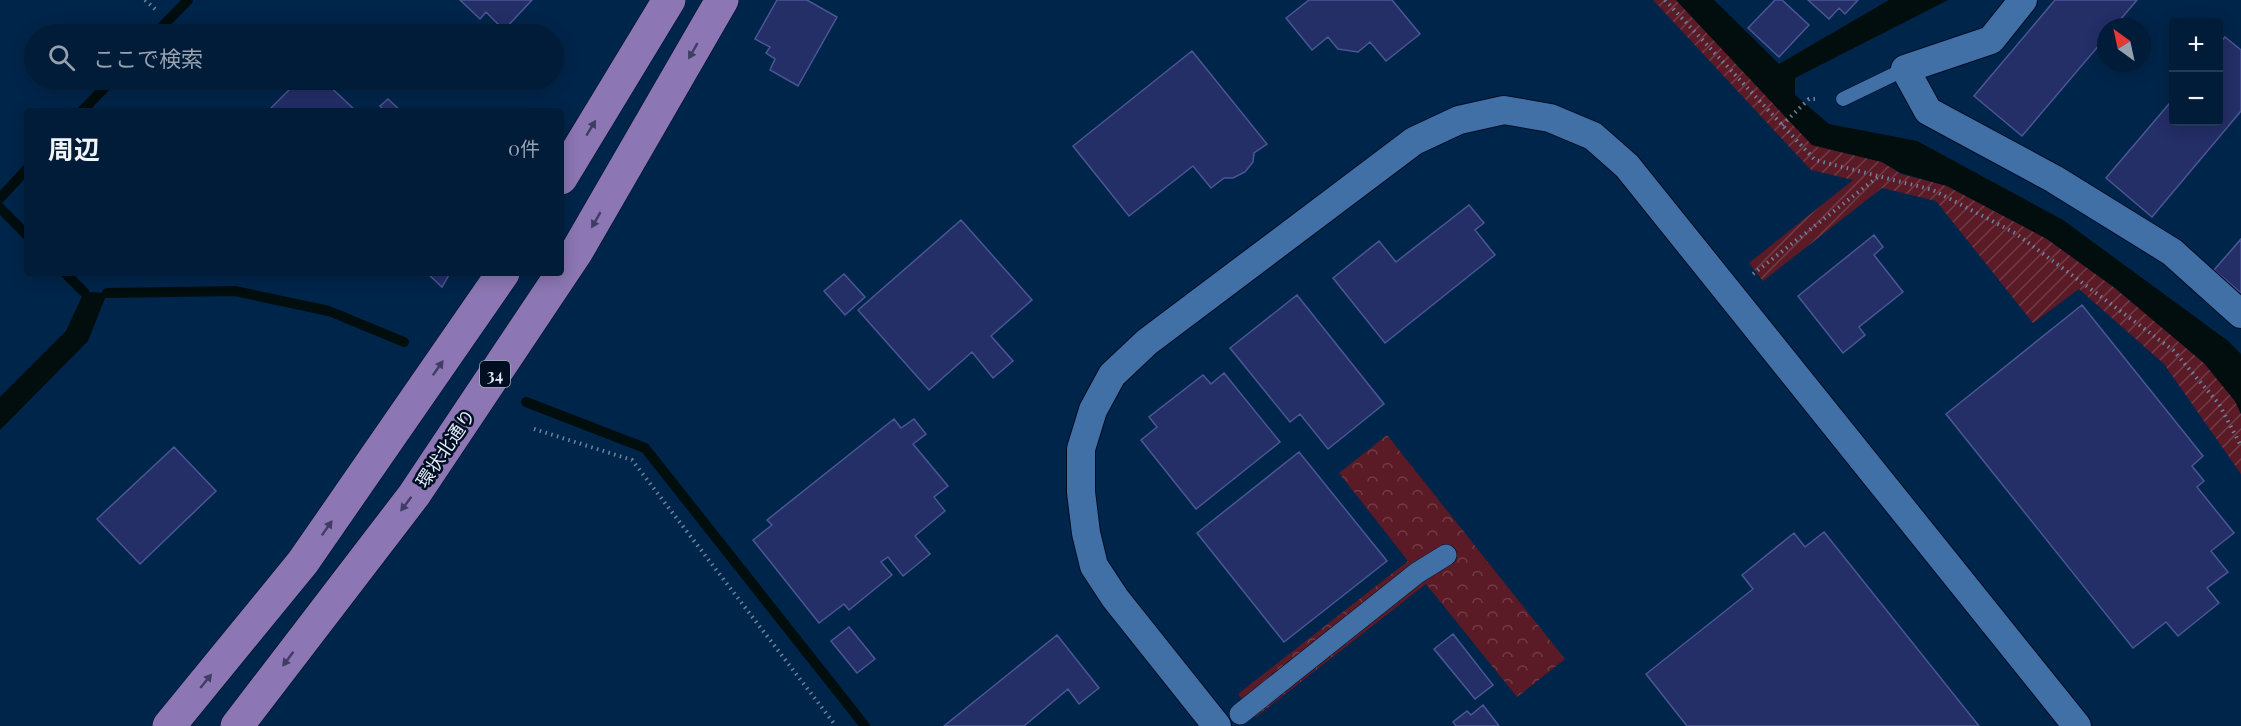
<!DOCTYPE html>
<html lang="ja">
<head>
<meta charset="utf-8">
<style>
  body { margin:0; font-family:"Playfair Display","Noto Sans JP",serif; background:#0e2943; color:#f1f3f6 }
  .controls { position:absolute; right:18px; top:18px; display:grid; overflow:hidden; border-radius:6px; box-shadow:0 3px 15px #0003 }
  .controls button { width:54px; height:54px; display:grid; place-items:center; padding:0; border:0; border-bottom:2px solid #223a53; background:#001c38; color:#f1f3f6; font:30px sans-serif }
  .compass { position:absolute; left:2097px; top:18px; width:54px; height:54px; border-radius:50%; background:#001c38; box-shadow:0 3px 15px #0003; rotate:327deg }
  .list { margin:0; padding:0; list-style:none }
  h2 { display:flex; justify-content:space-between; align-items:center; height:78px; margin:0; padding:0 24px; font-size:26px }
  h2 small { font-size:20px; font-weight:400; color:#95a1ae }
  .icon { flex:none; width:33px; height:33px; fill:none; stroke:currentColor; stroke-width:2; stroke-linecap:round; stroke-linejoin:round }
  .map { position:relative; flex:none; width:2241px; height:726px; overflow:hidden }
  .search { position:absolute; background:#001c38; box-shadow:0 3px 15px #0003; left:24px; top:24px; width:540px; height:66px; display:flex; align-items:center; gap:15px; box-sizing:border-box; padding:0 21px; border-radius:33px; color:#95a1ae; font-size:22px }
  .panel { position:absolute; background:#001c38; box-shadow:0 3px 15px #0003; left:24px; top:108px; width:540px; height:168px; border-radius:6px }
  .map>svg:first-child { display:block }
</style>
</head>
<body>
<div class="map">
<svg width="2241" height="726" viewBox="0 0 2241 726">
  <defs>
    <pattern id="park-crowns" width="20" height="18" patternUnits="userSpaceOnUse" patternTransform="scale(1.5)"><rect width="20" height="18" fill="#5a1a26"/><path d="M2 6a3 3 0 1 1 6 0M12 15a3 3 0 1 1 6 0" fill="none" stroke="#723c46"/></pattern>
    <pattern id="garden-furrows" width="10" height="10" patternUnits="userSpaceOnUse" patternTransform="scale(1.5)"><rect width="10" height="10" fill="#5a1a26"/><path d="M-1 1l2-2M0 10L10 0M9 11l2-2" fill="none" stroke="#723c46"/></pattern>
  </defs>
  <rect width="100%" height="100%" fill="#00254a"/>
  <path fill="url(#park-crowns)" d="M1387 435 1565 659 1517 697 1426 584 1256 717 1238 694 1408 561 1339 473Z"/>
  <path fill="url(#garden-furrows)" d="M1653 0H1676L1812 145 1882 162 1901 174 1947 186 2047 239 2115 288 2204 363 2235 401 2241 414V474L2164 364 2079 289 2033 323 1936 201 1882 188 1763 281 1749 263 1853 180 1811 170Z"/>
  <path fill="#020d0d" d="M1676 0H1714L1779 64 1889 0H1948L1795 78V95L1829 124 1917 141 2063 220 2228 341 2241 354V414L2235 401 2204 363 2115 288 2047 239 1947 186 1901 173 1882 162 1812 145Z
    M84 292 107 293 88 341 0 430V397L66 331Z"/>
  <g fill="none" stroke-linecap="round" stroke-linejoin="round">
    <path stroke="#020d0d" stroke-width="10" d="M155 34 188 0
      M82 111 112 80
      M0 198 27 169
      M0 208 27 235
      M65 273 84 292
      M107 293 235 291 329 311 404 342
      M526 402 645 448 865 726"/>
  </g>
  <path fill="#242e67" stroke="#4a5795" stroke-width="1.5" d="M460 0H532L504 30 486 12 480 19Z
    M777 0H807L837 17 798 86 770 70 775 59 766 53 770 47 755 39Z
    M1309 0H1392L1420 34 1386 61 1370 42 1358 52 1338 49 1328 37 1312 50 1286 18Z
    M1775 0H1782L1809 25 1779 57 1748 28Z
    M1808 0H1858L1845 14 1839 8 1829 19Z
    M2055 0H2137L2114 27H2106V37L2022 136 1974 96Z
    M2225 37 2241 50V111L2152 217 2106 178 2174 98V122H2218V45Z
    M1192 51 1267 144 1254 153 1253 162 1245 172 1233 178H1224L1211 188 1193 166 1129 216 1073 146Z
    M299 80H323L356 111H268Z
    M388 99 401 111H385L380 106Z
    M1469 205 1484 223 1475 230 1495 255 1385 343 1333 278 1379 241 1396 262Z
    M961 220 1032 300 991 336 1013 361 993 378 972 352 929 390 858 310Z
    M1874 235 1883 247 1874 255 1903 292 1859 327 1865 335 1843 353 1798 296Z
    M2241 239V293L2214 270Z
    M427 273H450L442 287Z
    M844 274 865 297 845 315 824 291Z
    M1297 295 1384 404 1328 449 1300 414 1290 422 1230 348Z
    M2082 305 2203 456 2192 466 2204 481 2197 487 2234 533 2211 551 2228 572 2207 588 2219 603 2178 636 2166 622 2133 648 1946 414Z
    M1224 373 1280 442 1196 509 1141 440 1157 427 1149 417 1203 375 1211 384Z
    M894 419 901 428 914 419 926 434 913 444 948 486 934 497 945 511 915 536 930 554 903 576 888 557 881 562 892 575 849 610 844 604 819 623 753 540 772 525 767 520Z
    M174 447 216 491 140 564 97 519Z
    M1299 452 1387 561 1284 642 1197 533Z
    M1824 532 1979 726H1687L1646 674 1753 589 1742 575 1794 533 1805 547Z
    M849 627 875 659 857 673 831 641Z
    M1453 634 1493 685 1475 699 1434 649Z
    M1057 635 1099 688 1079 704 1068 689 1024 726H944Z
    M1483 705 1499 726H1456L1453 722 1467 711 1471 715Z"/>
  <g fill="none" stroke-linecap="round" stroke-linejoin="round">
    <defs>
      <path id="service" d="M1843 99 1905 69"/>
      <path id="pedestrian" d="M1240 714 1417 573 1446 555"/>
      <path id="minor" d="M2023 0 1991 40 1905 69 1928 111 2054 179 2172 252 2241 314
        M1217 726 1115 598 1094 566 1086 533 1081 492V449L1093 410 1112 375 1147 342 1414 141 1459 120 1504 110 1550 118 1593 136 1627 166 2077 726"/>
      <path id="trunk" d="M561 178 669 0
        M169 726 303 562 503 273
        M237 726 414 495 577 251 722 0"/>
    </defs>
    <use href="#service" stroke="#000d26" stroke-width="15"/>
    <use href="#pedestrian" stroke="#000d26" stroke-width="22"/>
    <use href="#minor" stroke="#000d26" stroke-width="30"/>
    <use href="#trunk" stroke="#000d26" stroke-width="34"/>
    <path stroke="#6b849d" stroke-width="4" stroke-dasharray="1.5 4.5" stroke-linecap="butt" d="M145 0 155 9
      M1665 0 1815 160 1933 190 2015 233 2173 350 2219 404 2241 446
      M1782 125 1809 99H1819
      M1753 274 1879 176
      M534 429 632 460 836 726"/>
    <use href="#service" stroke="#4070a6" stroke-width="14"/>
    <use href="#pedestrian" stroke="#4070a6" stroke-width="21"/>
    <use href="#minor" stroke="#4070a6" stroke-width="28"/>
    <use href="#trunk" stroke="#8c76b3" stroke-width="33"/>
  </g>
  <defs><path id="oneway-solid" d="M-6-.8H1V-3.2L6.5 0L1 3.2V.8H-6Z" transform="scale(1.5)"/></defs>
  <g fill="#3f3d63">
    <use href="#oneway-solid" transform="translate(693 51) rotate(120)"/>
    <use href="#oneway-solid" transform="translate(591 128) rotate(-59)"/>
    <use href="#oneway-solid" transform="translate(596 220) rotate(120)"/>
    <use href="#oneway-solid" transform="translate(438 368) rotate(-55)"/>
    <use href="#oneway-solid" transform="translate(406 504) rotate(127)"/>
    <use href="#oneway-solid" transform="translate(327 528) rotate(-55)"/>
    <use href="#oneway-solid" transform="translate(288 659) rotate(127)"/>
    <use href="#oneway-solid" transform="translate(206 681) rotate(-51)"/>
  </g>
  <g text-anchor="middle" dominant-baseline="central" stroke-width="5" stroke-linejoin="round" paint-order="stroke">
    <rect fill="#000e22" stroke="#a0acba" stroke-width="1.5" x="480" y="361" width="30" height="26" rx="4.5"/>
    <g font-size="16" font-weight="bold" fill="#e4effb">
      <text x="495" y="374">34</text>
    </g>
    <g font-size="18" fill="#e4effb" stroke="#000e22">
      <text transform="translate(445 448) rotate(-56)">環状北通り</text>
    </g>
  </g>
</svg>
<div class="controls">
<button>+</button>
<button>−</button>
</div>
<svg class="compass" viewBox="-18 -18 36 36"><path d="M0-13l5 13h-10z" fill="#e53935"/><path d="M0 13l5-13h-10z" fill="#95a1ae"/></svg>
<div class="search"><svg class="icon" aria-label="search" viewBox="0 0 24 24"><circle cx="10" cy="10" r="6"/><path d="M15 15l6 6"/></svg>ここで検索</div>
<section class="panel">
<h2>周辺<small>0件</small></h2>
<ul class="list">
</ul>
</section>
</div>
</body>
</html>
